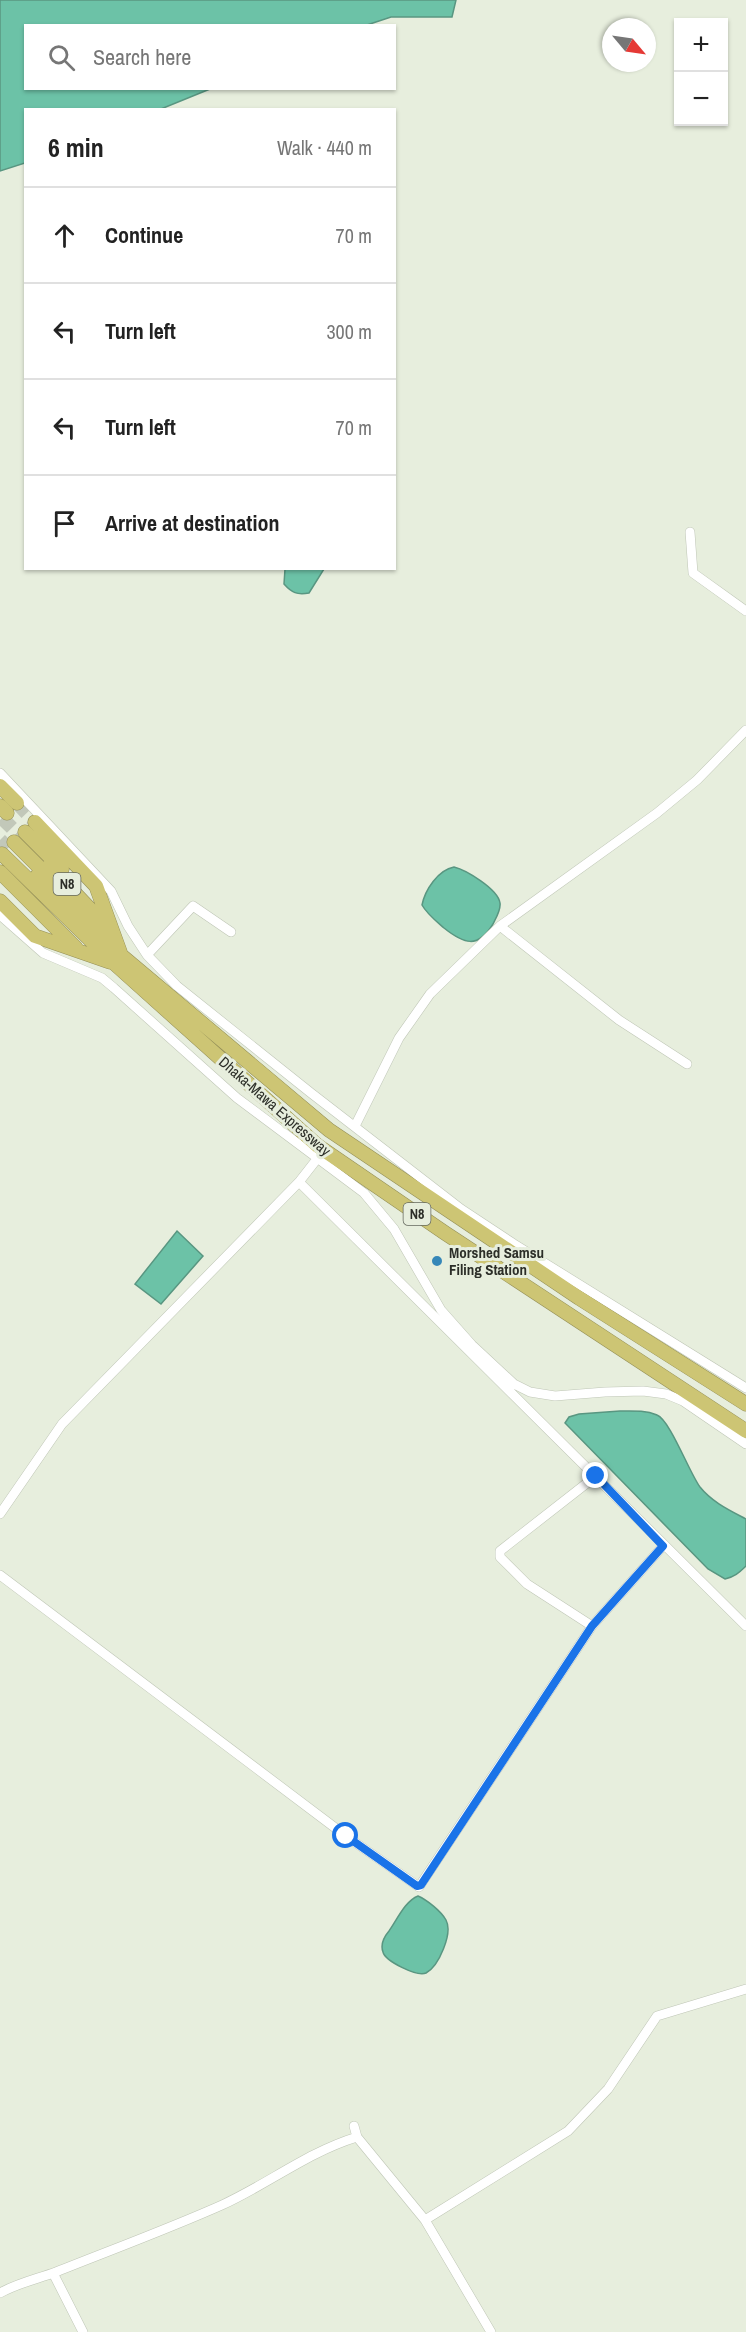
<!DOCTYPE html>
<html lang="en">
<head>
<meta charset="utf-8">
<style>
  body { margin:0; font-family:"Archivo Narrow",sans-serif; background:#f2f2f2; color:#222 }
  .controls { position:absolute; right:18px; top:18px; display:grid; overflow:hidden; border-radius:0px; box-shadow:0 2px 4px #0004 }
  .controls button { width:54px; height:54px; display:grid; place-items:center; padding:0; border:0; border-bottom:2px solid #e0e0e0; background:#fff; color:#222; font:30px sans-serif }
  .compass { position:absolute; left:602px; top:18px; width:54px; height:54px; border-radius:50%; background:#fff; box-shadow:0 2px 4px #0004; rotate:119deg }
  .stop { position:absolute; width:18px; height:18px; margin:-14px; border:4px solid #1a73e8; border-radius:50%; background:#fff }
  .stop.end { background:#1a73e8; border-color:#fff; box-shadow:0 2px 6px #0008 }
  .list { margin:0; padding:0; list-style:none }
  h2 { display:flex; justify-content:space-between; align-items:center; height:78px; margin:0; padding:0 24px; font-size:26px }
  h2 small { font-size:20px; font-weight:400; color:#767676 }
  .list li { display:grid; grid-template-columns:39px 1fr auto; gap:18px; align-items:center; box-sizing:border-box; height:96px; padding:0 24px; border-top:2px solid #e0e0e0 }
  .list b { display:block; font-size:22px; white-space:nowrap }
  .list em { font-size:20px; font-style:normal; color:#767676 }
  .icon { flex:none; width:33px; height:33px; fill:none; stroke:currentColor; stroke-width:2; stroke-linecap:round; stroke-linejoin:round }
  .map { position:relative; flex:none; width:746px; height:2332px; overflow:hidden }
  .search { position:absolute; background:#fff; box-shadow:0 2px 4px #0004; left:24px; top:24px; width:372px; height:66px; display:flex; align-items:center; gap:15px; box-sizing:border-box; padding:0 21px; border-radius:0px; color:#767676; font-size:22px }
  .panel { position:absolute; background:#fff; box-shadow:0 2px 4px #0004; left:24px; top:108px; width:372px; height:462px; border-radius:0px }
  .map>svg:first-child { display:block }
</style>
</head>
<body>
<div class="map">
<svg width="746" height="2332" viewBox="0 0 746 2332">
  <rect width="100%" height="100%" fill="#e7eedd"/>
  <path fill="#6cc2a7" stroke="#599681" stroke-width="1.5" d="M0 0H456L452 17H391L367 25 26 26V88L210 89 161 109 26 110 25 163 0 171Z
    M285 569 286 568 324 569 309 593C297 595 292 593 284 584Z
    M454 867C466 870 498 889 500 903 501 910 496 918 493 924 478 949 464 944 444 928 436 921 427 914 422 905 425 890 438 870 454 867Z
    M177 1231 203 1256 161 1304 135 1284Z
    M620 1411C632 1411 645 1410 657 1415 670 1420 689 1472 700 1487 712 1502 729 1510 746 1519V1566C739 1573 734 1577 725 1579L708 1569 565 1423 569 1417 579 1414Z
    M418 1896C427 1900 441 1911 446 1920 453 1933 439 1966 426 1973 417 1977 385 1961 383 1952 380 1944 384 1937 389 1931 397 1920 405 1901 418 1896Z"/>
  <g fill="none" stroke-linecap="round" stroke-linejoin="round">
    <path stroke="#c2c8b9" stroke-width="14" stroke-dasharray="14 7" stroke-linecap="butt" d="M17 803 35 822
      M2 818 20 836
      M0 840 8 848"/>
    <defs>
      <path id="minor" d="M690 532 693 573 746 611
        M0 773 111 891 128 926 147 955 177 986 311 1093 461 1209 514 1244 746 1388
        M0 915 43 953 102 978 114 988 237 1098 364 1193 394 1229 441 1310 472 1345 514 1384 530 1392 555 1396 605 1392 643 1391 666 1394 683 1401 746 1444
        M500 926 619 1020 687 1064
        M147 955 193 906 231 932
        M355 1126 399 1038 430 994 500 926 657 813 697 780 746 730
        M317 1159 299 1182 746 1626
        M596 1476 500 1551V1557L527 1584 592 1626 663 1546
        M0 1514 62 1424 299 1182
        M0 1575 346 1836 419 1887 592 1626
        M354 2126 357 2137 425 2220 491 2332
        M425 2220 568 2131 608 2089 657 2016 746 1989
        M53 2273 83 2332
        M0 2293C18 2283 37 2279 56 2272 111 2250 168 2229 222 2205 268 2184 308 2152 357 2137"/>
      <path id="highway" d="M0 786 17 803
        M0 806 7 813
        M35 822 96 886 120 952
        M25 832 62 869
        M14 842 51 879
        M2 854 115 964 318 1146 445 1233 746 1431
        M49 866 108 928
        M0 872 76 948
        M37 876 122 956 329 1130 579 1298 746 1404
        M0 901 35 936 110 962"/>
    </defs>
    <use href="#minor" stroke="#bfc6b6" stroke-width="10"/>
    <use href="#highway" stroke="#959059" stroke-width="15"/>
    <use href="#minor" stroke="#fff" stroke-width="9"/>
    <use href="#highway" stroke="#cdc574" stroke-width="14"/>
  </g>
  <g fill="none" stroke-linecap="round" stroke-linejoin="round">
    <path stroke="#1a73e8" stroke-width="8" d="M346 1836 417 1886 421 1885 592 1626 663 1546 596 1476"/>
  </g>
  <circle fill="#3687b8" stroke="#e7eedd" stroke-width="2" cx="437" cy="1261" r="6"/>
  <g text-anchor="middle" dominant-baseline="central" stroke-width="6" stroke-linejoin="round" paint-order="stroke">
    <g fill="#e7eedd" stroke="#64685e" stroke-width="1.5">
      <rect x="53.5" y="873" width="27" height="22" rx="4.5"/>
      <rect x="403.5" y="1203" width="27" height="22" rx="4.5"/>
    </g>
    <g font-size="14" font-weight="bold" fill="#2c2e28">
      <text x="67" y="884">N8</text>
      <text x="417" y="1214">N8</text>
    </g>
    <g font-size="15" fill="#2c2e28" stroke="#e7eedd">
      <text transform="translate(275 1106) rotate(41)">Dhaka-Mawa Expressway</text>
    </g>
    <g font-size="15" font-weight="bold" fill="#2c2e28" stroke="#e7eedd" text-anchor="start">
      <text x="449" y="1252">Morshed Samsu<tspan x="449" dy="17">Filing Station</tspan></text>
    </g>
  </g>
</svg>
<div class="controls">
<button>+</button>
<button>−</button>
</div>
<svg class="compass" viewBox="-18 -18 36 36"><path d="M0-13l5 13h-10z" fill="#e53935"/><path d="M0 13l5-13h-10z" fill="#767676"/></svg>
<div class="stop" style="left:346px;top:1836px"></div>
<div class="stop end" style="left:596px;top:1476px"></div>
<div class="search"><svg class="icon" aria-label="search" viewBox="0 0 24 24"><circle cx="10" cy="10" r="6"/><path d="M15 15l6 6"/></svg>Search here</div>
<section class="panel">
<h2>6 min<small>Walk · 440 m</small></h2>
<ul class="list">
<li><svg class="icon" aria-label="ahead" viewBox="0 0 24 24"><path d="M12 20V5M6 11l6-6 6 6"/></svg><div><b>Continue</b></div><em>70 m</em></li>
<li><svg class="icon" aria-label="left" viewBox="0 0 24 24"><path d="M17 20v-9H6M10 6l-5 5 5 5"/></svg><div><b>Turn left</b></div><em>300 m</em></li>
<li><svg class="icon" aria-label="left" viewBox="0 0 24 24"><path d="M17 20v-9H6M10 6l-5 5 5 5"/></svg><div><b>Turn left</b></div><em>70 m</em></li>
<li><svg class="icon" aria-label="arrive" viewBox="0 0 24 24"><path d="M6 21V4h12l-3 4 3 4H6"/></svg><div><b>Arrive at destination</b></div></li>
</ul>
</section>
</div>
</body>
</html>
